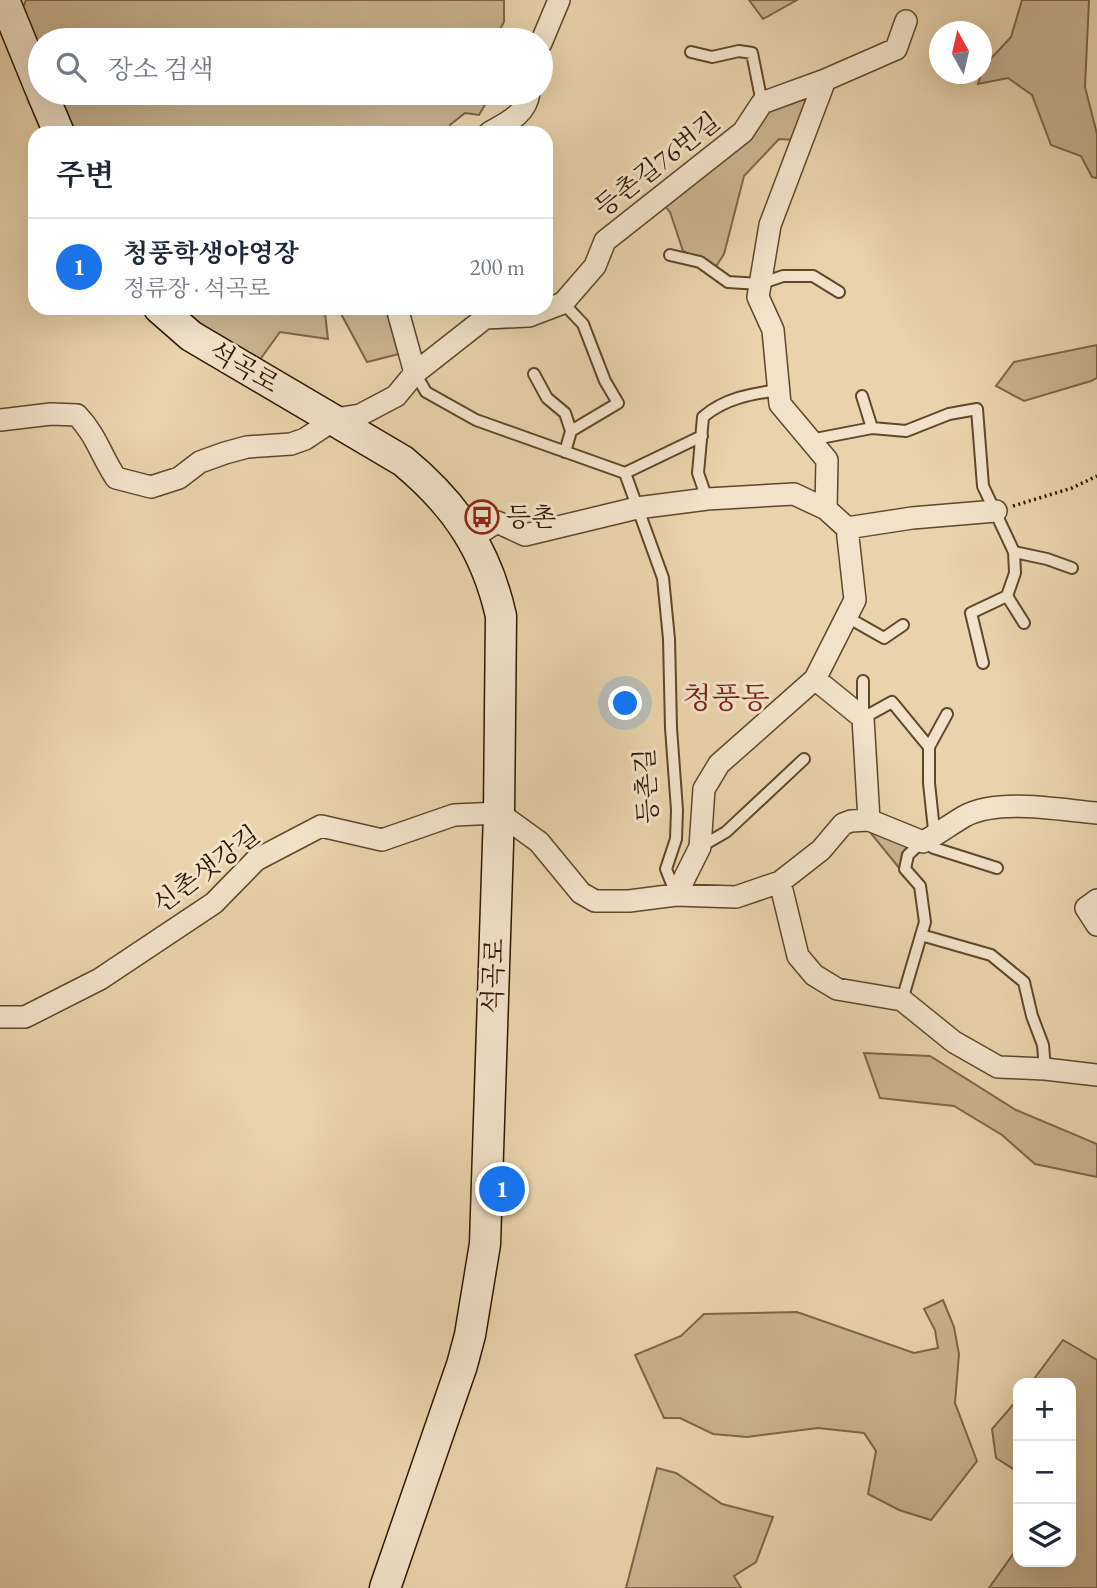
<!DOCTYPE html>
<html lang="ko">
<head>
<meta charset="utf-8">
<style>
  body { margin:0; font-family:"EB Garamond","Noto Serif KR",serif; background:#f6f6f7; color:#1f2937 }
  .controls { position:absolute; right:21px; bottom:21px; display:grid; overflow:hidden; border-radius:14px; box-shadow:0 7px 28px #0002 }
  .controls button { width:63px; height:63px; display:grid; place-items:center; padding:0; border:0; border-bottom:2px solid #e0e1e3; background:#fff; color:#1f2937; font:35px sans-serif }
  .compass { position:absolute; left:929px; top:21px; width:63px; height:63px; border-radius:50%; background:#fff; box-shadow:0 7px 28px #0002; rotate:352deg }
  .you { position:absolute; left:626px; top:704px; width:24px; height:24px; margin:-18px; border:5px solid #fff; border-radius:50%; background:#1a73e8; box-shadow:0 0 0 10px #1a73e833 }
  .badge { display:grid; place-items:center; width:46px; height:46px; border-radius:50%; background:#1a73e8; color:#fff; font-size:23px; font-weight:700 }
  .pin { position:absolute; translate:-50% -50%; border:4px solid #fff; box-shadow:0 2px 7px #0006 }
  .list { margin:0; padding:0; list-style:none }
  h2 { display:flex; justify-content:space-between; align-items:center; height:91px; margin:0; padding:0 28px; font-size:30px }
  h2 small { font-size:23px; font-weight:400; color:#747a83 }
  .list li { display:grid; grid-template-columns:46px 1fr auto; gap:21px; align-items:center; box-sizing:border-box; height:98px; padding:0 28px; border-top:2px solid #e0e1e3 }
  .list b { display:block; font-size:26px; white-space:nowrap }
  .list p { margin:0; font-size:23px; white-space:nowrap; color:#747a83 }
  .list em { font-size:23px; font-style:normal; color:#747a83 }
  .icon { flex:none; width:38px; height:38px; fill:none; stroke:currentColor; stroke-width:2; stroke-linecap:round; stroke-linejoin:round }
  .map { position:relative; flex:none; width:1097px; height:1588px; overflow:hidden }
  .search { position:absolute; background:#fff; box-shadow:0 7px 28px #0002; left:28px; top:28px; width:525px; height:77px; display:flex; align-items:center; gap:18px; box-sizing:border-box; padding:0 24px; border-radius:38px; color:#747a83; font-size:26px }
  .panel { position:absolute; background:#fff; box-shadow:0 7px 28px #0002; left:28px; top:126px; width:525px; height:189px; border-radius:21px }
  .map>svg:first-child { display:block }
</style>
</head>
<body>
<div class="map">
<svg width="1097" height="1588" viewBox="0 0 1097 1588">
  <rect width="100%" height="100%" fill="#e9d3ac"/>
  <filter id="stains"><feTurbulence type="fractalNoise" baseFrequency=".00286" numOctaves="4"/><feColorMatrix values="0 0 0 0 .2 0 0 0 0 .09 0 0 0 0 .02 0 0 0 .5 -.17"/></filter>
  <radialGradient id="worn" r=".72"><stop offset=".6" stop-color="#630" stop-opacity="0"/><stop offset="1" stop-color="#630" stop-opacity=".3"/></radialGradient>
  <path fill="#c9b38f" stroke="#7c6648" stroke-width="2" d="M26 0H504V22L494 40H40V53L23 8Z
    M749 0H797L763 19Z
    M1022 0H1089L1085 87 1097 134V178L1092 177 1081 156 1051 145 1032 95 1008 78 978 84 984 66 1011 37Z
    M817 90 795 140 779 139 744 176 724 254 715 268 683 251 670 212 661 202 767 108Z
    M55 93H492L479 115 465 113 450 125 453 133H71Z
    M176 308H390L399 354 367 362 339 310 325 313 328 339 280 332 259 361 231 346Z
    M1097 345V378L1091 381 1024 401 996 386 1014 362Z
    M865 826 912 844 902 853 900 869Z
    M864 1053 930 1056 1016 1110 1097 1144V1177L1035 1164 1002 1135 954 1106 880 1098Z
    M943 1300 954 1327 959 1354 955 1403 977 1461 931 1520 899 1510 868 1494 876 1451 864 1433 818 1428 747 1437 713 1434 680 1418H664L635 1355 681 1336 704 1314 797 1312 914 1353 938 1348 935 1330 924 1309Z
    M1063 1340 1097 1360V1588H989L1018 1547V1562H1071V1383H1031Z
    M1018 1399V1472L996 1458 992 1429Z
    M657 1468 676 1473 722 1504 773 1517 756 1562 734 1576 741 1588H626Z"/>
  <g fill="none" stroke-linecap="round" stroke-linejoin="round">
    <defs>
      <path id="lane" d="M691 52 712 57 739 51 752 53 762 103
        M670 255 700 262 728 282 760 284 783 276H813L839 292
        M563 303 583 324 605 381 618 403 571 431 565 452
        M415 373 426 392 476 420 625 473 663 578 669 639 671 728 677 810 676 839 666 869 675 892
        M534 374 547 398 565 413 571 431
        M862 396 872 428
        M810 440 872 428 906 431 949 414 977 409 983 486 1014 552 1015 573 1007 596 971 613 983 663
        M625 473 702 436
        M707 499 698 473 703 417C725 398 751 394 778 390
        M1014 552 1047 559 1072 568
        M1007 596 1024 623
        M847 617 884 638 903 625
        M863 681V718L892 702 929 747V783L934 830 908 855 905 869 920 886 925 922 902 1000
        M929 747 947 714
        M923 842 934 848 997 868
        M700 847 726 832 804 759
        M921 935 991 955 1024 982 1032 1016 1043 1045 1045 1069"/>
      <path id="street" d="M541 43 559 0
        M825 80 770 225 758 297 773 330 780 404 827 460 826 509
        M489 133C506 123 526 115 529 93
        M397 308 415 373
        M0 420 51 414 77 415C97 436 101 456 116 478L151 487 179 478 200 462 225 453 247 447 291 444 305 439 335 419 360 415 396 396 415 373 485 318 529 316 563 303 595 266 605 241 743 132 762 103 825 80 896 49 906 21
        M847 528 912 518 996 511
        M869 820 923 842C938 834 951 824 965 816 999 798 1060 810 1097 813
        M780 882 798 956 814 975 837 989 902 1000 954 1042 998 1067 1045 1069 1097 1075
        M676 895 700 847 704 789 719 764 815 679
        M1097 900 1086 908 1097 925
        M0 1017H25L100 979 214 903 256 860 321 826 382 840 454 815 499 813 539 842 581 893 595 901H629L676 895 736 897 780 882 821 850 843 824 851 821 869 820 863 718 815 679 855 600 847 528 826 509 794 494 707 499 637 508 525 535 497 522 472 538"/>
      <path id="secondary" d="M4 0 40 88
        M42 93 59 133
        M159 308 191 336 403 461C455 504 486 549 501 616L499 813 485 1244 470 1335 462 1365 385 1588"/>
    </defs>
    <use href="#lane" stroke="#5e472b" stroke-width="14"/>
    <use href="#street" stroke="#5e472b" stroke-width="24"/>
    <use href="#secondary" stroke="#2f1800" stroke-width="33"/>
    <path stroke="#2f1800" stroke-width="3.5" stroke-dasharray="2 3.5" stroke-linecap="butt" d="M1013 506 1072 488 1097 476"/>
    <use href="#lane" stroke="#f1e2c9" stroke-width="10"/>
    <use href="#street" stroke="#f1e2c9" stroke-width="21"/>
    <use href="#secondary" stroke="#f1e2c9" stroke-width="30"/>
  </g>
  <defs>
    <symbol id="bus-ring" viewBox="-11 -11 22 22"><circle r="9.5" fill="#f1e2c9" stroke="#8f2418" stroke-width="1.5"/><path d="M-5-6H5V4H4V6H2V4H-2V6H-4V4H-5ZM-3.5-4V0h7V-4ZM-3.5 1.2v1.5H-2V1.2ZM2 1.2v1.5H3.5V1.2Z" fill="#8f2418"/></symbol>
  </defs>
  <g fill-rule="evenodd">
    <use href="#bus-ring" x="463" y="498" width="38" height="38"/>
  </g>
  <g text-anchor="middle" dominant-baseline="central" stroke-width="6" stroke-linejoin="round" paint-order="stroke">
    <g font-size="26" fill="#2f1800" stroke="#f1e2c9">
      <text transform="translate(657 164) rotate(-38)">등촌길76번길</text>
      <text transform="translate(244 367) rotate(30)">석곡로</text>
      <text transform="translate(646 786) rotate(-93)">등촌길</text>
      <text transform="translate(206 869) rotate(-37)">신촌샛강길</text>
      <text transform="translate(493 976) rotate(-88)">석곡로</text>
    </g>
    <g font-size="26" fill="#2f1800" stroke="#f1e2c9" text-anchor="start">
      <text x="506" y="517">등촌</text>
    </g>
    <g font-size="30" fill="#7a1f14" stroke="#f1e2c9">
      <text x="726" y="697">청풍동</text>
    </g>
  </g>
  <rect width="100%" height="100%" filter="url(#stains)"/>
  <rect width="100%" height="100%" fill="url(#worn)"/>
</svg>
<div class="controls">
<button>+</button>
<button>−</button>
<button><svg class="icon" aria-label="layers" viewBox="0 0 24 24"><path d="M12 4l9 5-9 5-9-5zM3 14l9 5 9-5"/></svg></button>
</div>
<svg class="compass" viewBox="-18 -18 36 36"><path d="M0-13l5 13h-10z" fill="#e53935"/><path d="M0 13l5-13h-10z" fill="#747a83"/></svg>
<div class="you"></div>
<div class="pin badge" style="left:502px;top:1189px">1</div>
<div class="search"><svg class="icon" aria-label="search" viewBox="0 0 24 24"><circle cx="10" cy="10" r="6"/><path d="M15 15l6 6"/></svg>장소 검색</div>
<section class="panel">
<h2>주변<small></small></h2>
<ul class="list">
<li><span class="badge">1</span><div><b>청풍학생야영장</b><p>정류장 · 석곡로</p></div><em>200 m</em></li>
</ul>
</section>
</div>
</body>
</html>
